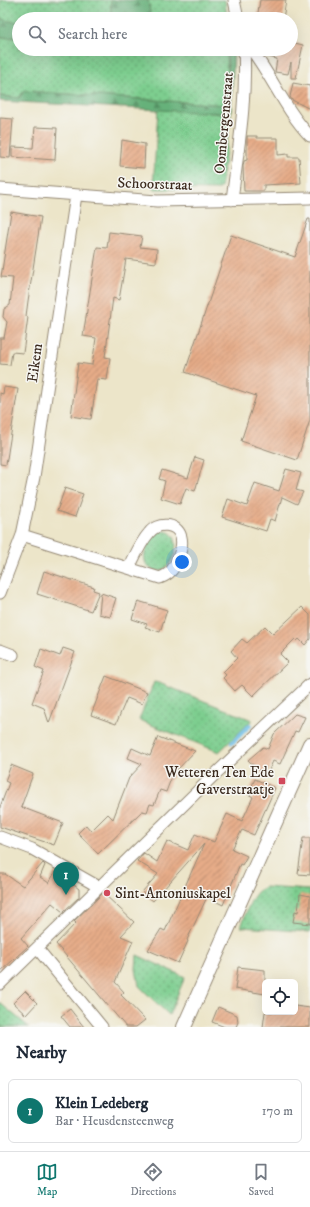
<!DOCTYPE html>
<html lang="en">
<head>
<meta charset="utf-8">
<style>
  body { margin:0; font-family:"IM FELL DW Pica",serif; background:#f6f6f7; color:#1f2937 }
  .controls { position:absolute; right:12px; bottom:12px; display:grid; overflow:hidden; border-radius:6px; box-shadow:0 4px 16px #0002 }
  .controls button { width:36px; height:36px; display:grid; place-items:center; padding:0; border:0; border-bottom:1px solid #e0e1e3; background:#fff; color:#1f2937; font:20px sans-serif }
  .you { position:absolute; left:182px; top:562px; width:14px; height:14px; margin:-10px; border:3px solid #fff; border-radius:50%; background:#1a73e8; box-shadow:0 0 0 6px #1a73e833 }
  .badge { display:grid; place-items:center; width:26px; height:26px; border-radius:50%; background:#0f766e; color:#fff; font-size:13px; font-weight:700 }
  .pin { position:absolute; translate:-50% -33px; filter:drop-shadow(0 1px 2px #0008) }
  .pin::after { content:''; position:absolute; top:21px; width:14px; height:12px; background:inherit; clip-path:polygon(0 0,100% 0,50% 100%) }
  .list { margin:0; padding:0; list-style:none }
  h2 { display:flex; justify-content:space-between; align-items:center; height:52px; margin:0; padding:0 16px; font-size:17px }
  h2 small { font-size:13px; font-weight:400; color:#747a83 }
  .list li { display:grid; grid-template-columns:26px 1fr auto; gap:12px; align-items:center; box-sizing:border-box; height:64px; margin:0 8px 8px; padding:0 8px; border:1px solid #e0e1e3; border-radius:6px }
  .list b { display:block; font-size:15px; white-space:nowrap }
  .list p { margin:0; font-size:13px; white-space:nowrap; color:#747a83 }
  .list em { font-size:13px; font-style:normal; color:#747a83 }
  .icon { flex:none; width:22px; height:22px; fill:none; stroke:currentColor; stroke-width:2; stroke-linecap:round; stroke-linejoin:round }
  .map { position:relative; flex:none; width:310px; height:1027px; overflow:hidden }
  .search { position:absolute; background:#fff; box-shadow:0 4px 16px #0002; left:12px; right:12px; top:12px; height:44px; display:flex; align-items:center; gap:10px; box-sizing:border-box; padding:0 14px; border-radius:22px; color:#747a83; font-size:15px }
  .sheet { height:124px; background:#fff }
  nav { display:flex; justify-content:space-around; align-items:center; box-sizing:border-box; height:56px; border-top:1px solid #e0e1e3; background:#fff; font-size:11px; color:#747a83 }
  nav a { display:grid; justify-items:center; gap:2px }
  nav .on { color:#0f766e }
  .map>svg:first-child { display:block }
</style>
</head>
<body>
<div class="map">
<svg width="310" height="1027" viewBox="0 0 310 1027">
  <defs>
    <pattern id="grass-dots" width="8" height="8" patternUnits="userSpaceOnUse"><rect width="8" height="8" fill="#7dce8f"/><path d="M2 2h.1M6 6h.1" fill="none" stroke="#68a774" stroke-width="1.8" stroke-linecap="round"/></pattern>
    <pattern id="forest-firs" width="22" height="20" patternUnits="userSpaceOnUse"><rect width="22" height="20" fill="#66b17a"/><path d="M5 1l3.5 6h-7zM16 11l3.5 6h-7z" fill="#559063"/></pattern>
    <pattern id="building-hatch" width="6" height="6" patternUnits="userSpaceOnUse"><rect width="6" height="6" fill="#e6ac88"/><path d="M-1 1l2-2M0 6l6-6M5 7l2-2" fill="none" stroke="#bc8c6f"/></pattern>
  </defs>
  <rect width="100%" height="100%" fill="#f6f6f2"/>
  <filter id="ink" filterUnits="userSpaceOnUse"><feTurbulence type="fractalNoise" baseFrequency=".025" numOctaves="2"/><feDisplacementMap in="SourceGraphic" scale="8" xChannelSelector="R" yChannelSelector="G"/><feConvolveMatrix kernelMatrix="1 2 1 2 8 2 1 2 1" color-interpolation-filters="sRGB"/></filter>
  <filter id="wash" filterUnits="userSpaceOnUse"><feTurbulence type="fractalNoise" baseFrequency=".012" numOctaves="4" result="noise"/><feDisplacementMap in="SourceGraphic" scale="16" xChannelSelector="R" yChannelSelector="G"/><feGaussianBlur stdDeviation="0.9" result="paint"/><feColorMatrix in="noise" values="0 0 0 0 0 0 0 0 0 0 0 0 0 0 0 0 0 1.4 0 .05"/><feComposite in="paint" operator="in"/></filter>
  <g filter="url(#wash)">
    <rect width="100%" height="100%" fill="#ece5c9"/>
    <path fill="url(#grass-dots)" stroke="#5c7c56" d="M0 0H111V19H19V22L7 21 0 18Z
      M148 0H225L227 19H151Z
      M0 37 19 38V49H226L229 91 225 105 24 91 19 98 0 96Z
      M158 109 231 114 221 188 216 190 153 189Z
      M160 531C188 529 173 572 158 571 134 568 147 538 160 531Z
      M154 682 159 683 252 720 219 752 139 720Z
      M265 887 310 890V932L241 927C246 914 251 892 265 887Z
      M137 955 185 977 169 1015 139 986 136 969Z
      M0 1003 29 1027H0Z"/>
    <path fill="url(#forest-firs)" stroke="#506e4c" d="M111 0H148L151 19H111Z
      M0 18 7 21 19 22V38L0 37Z
      M223 49H234L231 114 0 101V96L19 98 24 91 225 105C232 86 228 69 226 49Z"/>
    <g fill="none" stroke-linecap="round" stroke-linejoin="round">
      <path stroke="#6dbfe9" stroke-width="4" d="M232 743 250 725"/>
    </g>
    <g id="blocks">
      <path fill="url(#building-hatch)" d="M260 0H286L283 19H257Z
        M291 42 303 45 296 78H291V62L288 74 275 72 277 59 265 56 260 49H291Z
        M293 83 310 86V109L292 100 290 97Z
        M0 118 13 119 10 158 0 157Z
        M35 127 57 128 55 160 12 157V147L33 148Z
        M247 136H257V138H278V155L288 154V157H299L301 183 264 185V191H244L243 166 244 161 247 160Z
        M122 140 145 144 144 168 120 166Z
        M11 212 41 217 28 301 26 316 28 317 23 353 12 352 10 365 0 364V338H4L7 322 3 317 4 309 10 305 13 278 1 277Z
        M308 219H310V420L297 460 241 441 256 396 185 372 231 235 295 257Z
        M109 232 142 236 140 247 157 249 156 263 126 259 119 300 113 298 105 357 110 358 107 380 97 379 91 419H89L71 416 78 363 92 365 96 338 83 336 97 247 107 248Z
        M4 387 18 389 6 465 0 464V393L3 394Z
        M195 457 204 460 195 491 186 488 180 504 161 498 165 481 159 479 162 470 188 478Z
        M286 469 301 473 296 490 303 492 297 504 282 497 275 521 270 519 266 531 222 517 228 499 247 506 255 483 279 491Z
        M65 488 83 494 75 517 57 511Z
        M44 571 94 587 93 590 99 592 91 611 37 594Z
        M101 593 116 598 110 617 99 614Z
        M138 601 167 610 160 632 145 627 147 624 132 619Z
        M302 607 310 615V639L305 645 299 639 297 641 295 639 280 654 288 662 253 696 242 685 235 691 223 678 226 675 223 672 237 658 231 651 242 639 247 643 265 626 273 634Z
        M63 648 75 652 49 723 44 708 32 703 44 671 35 667 41 649 60 656Z
        M106 676 147 692 142 704 127 698 116 724 91 715Z
        M295 714 305 717 298 732 295 731 280 764 273 761 266 777 248 760 263 747 268 749 274 734Z
        M158 737 195 751 178 769 175 768 166 792 160 790 154 805 150 804 147 812 142 811 98 854 78 833 86 825 91 831 108 814 113 819 129 778 142 764 128 758 132 748 150 756Z
        M11 765 33 774 21 807 63 823 54 845 0 827V807L9 783 5 781Z
        M255 779 275 788 254 835 242 830 232 849 247 856 242 865 240 864 223 905 207 897 187 940 188 941 178 963 148 950 161 929 165 931 204 844 153 901 142 892 158 874 137 861 144 853 157 862 167 841 188 850 195 834 214 842 227 814 242 821 253 797 248 794Z
        M303 838H310V875L298 874Z
        M43 863 45 865 40 877 49 883 55 872 65 878 79 889V897L63 912 52 903 21 938 28 946 0 972V874H5L23 886Z
        M103 893 134 922 121 936 133 941 115 982 124 992 121 995 145 1020 136 1027H126L56 944 76 923 74 921Z
        M300 894 310 896V924L293 922 295 911 298 912Z
        M238 967 265 970V994L235 989Z
        M25 991 37 1003 26 1015 13 1003Z
        M295 1006 310 1008V1027H263L265 1012H295Z
        M218 1007 237 1015 238 1022 236 1027H225L212 1022Z
        M70 1009 84 1027H70L61 1016Z"/>
    </g>
  </g>
  <g filter="url(#ink)">
    <use href="#blocks" fill-opacity="0" stroke="#948874" stroke-width="1"/>
    <g fill="none" stroke-linecap="round" stroke-linejoin="round">
      <defs>
        <path id="minor" d="M234 0 238 19
          M251 49C272 77 286 111 310 136
          M0 189 157 201 310 198
          M232 200C238 150 247 100 244 49
          M22 535 160 578C170 574 174 569 178 558 181 551 183 545 181 537 177 522 157 522 149 533 140 543 135 556 129 568
          M0 593 22 535 34 477 76 195
          M0 650 13 655
          M0 837 32 849 99 887
          M37 948 102 1027
          M0 984 210 779 310 684"/>
        <path id="tertiary" d="M184 1027 310 744"/>
      </defs>
      <use href="#minor" stroke="#948874" stroke-width="13"/>
      <use href="#tertiary" stroke="#948874" stroke-width="16"/>
      <use href="#minor" stroke="#fff" stroke-width="11"/>
      <use href="#tertiary" stroke="#fff" stroke-width="14"/>
    </g>
  </g>
  <g fill="#d1495b" stroke="#f6f6f2" stroke-width="1.5">
    <rect x="278" y="777" width="8" height="8" rx="2"/>
    <circle cx="107" cy="893" r="4"/>
  </g>
  <g text-anchor="middle" dominant-baseline="central" stroke-width="3" stroke-linejoin="round" paint-order="stroke">
    <g font-size="15" fill="#3b2a1e" stroke="#f6f6f2">
      <text transform="translate(224 123) rotate(-85)">Oombergenstraat</text>
      <text transform="translate(155 184) rotate(2)">Schoorstraat</text>
      <text transform="translate(35 363) rotate(-82)">Eikem</text>
    </g>
    <g font-size="15" fill="#3b2a1e" stroke="#f6f6f2" text-anchor="end">
      <text x="274" y="772">Wetteren Ten Ede<tspan x="274" dy="17">Gaverstraatje</tspan></text>
      <text x="115" y="893" text-anchor="start">Sint-Antoniuskapel</text>
    </g>
  </g>
</svg>
<div class="controls">
<button><svg class="icon" aria-label="locate" viewBox="0 0 24 24"><circle cx="12" cy="12" r="6"/><path d="M12 2v4M12 18v4M2 12h4M18 12h4"/></svg></button>
</div>
<div class="you"></div>
<div class="pin badge" style="left:66px;top:895px">1</div>
<div class="search"><svg class="icon" aria-label="search" viewBox="0 0 24 24"><circle cx="10" cy="10" r="6"/><path d="M15 15l6 6"/></svg>Search here</div>
</div>
<section class="sheet">
<h2>Nearby<small></small></h2>
<ul class="list">
<li><span class="badge">1</span><div><b>Klein Ledeberg</b><p>Bar · Heusdensteenweg</p></div><em>170 m</em></li>
</ul>
</section>
<nav>
<a class="on"><svg class="icon" aria-label="map" viewBox="0 0 24 24"><path d="M3 6l6-2 6 2 6-2v14l-6 2-6-2-6 2zM9 4v14M15 6v14"/></svg>Map</a>
<a><svg class="icon" aria-label="directions" viewBox="0 0 24 24"><path d="M12 3l9 9-9 9-9-9zM9 14v-3h6M13 9l2 2-2 2"/></svg>Directions</a>
<a><svg class="icon" aria-label="saved" viewBox="0 0 24 24"><path d="M7 4h10v16l-5-4-5 4z"/></svg>Saved</a>
</nav>
</body>
</html>
